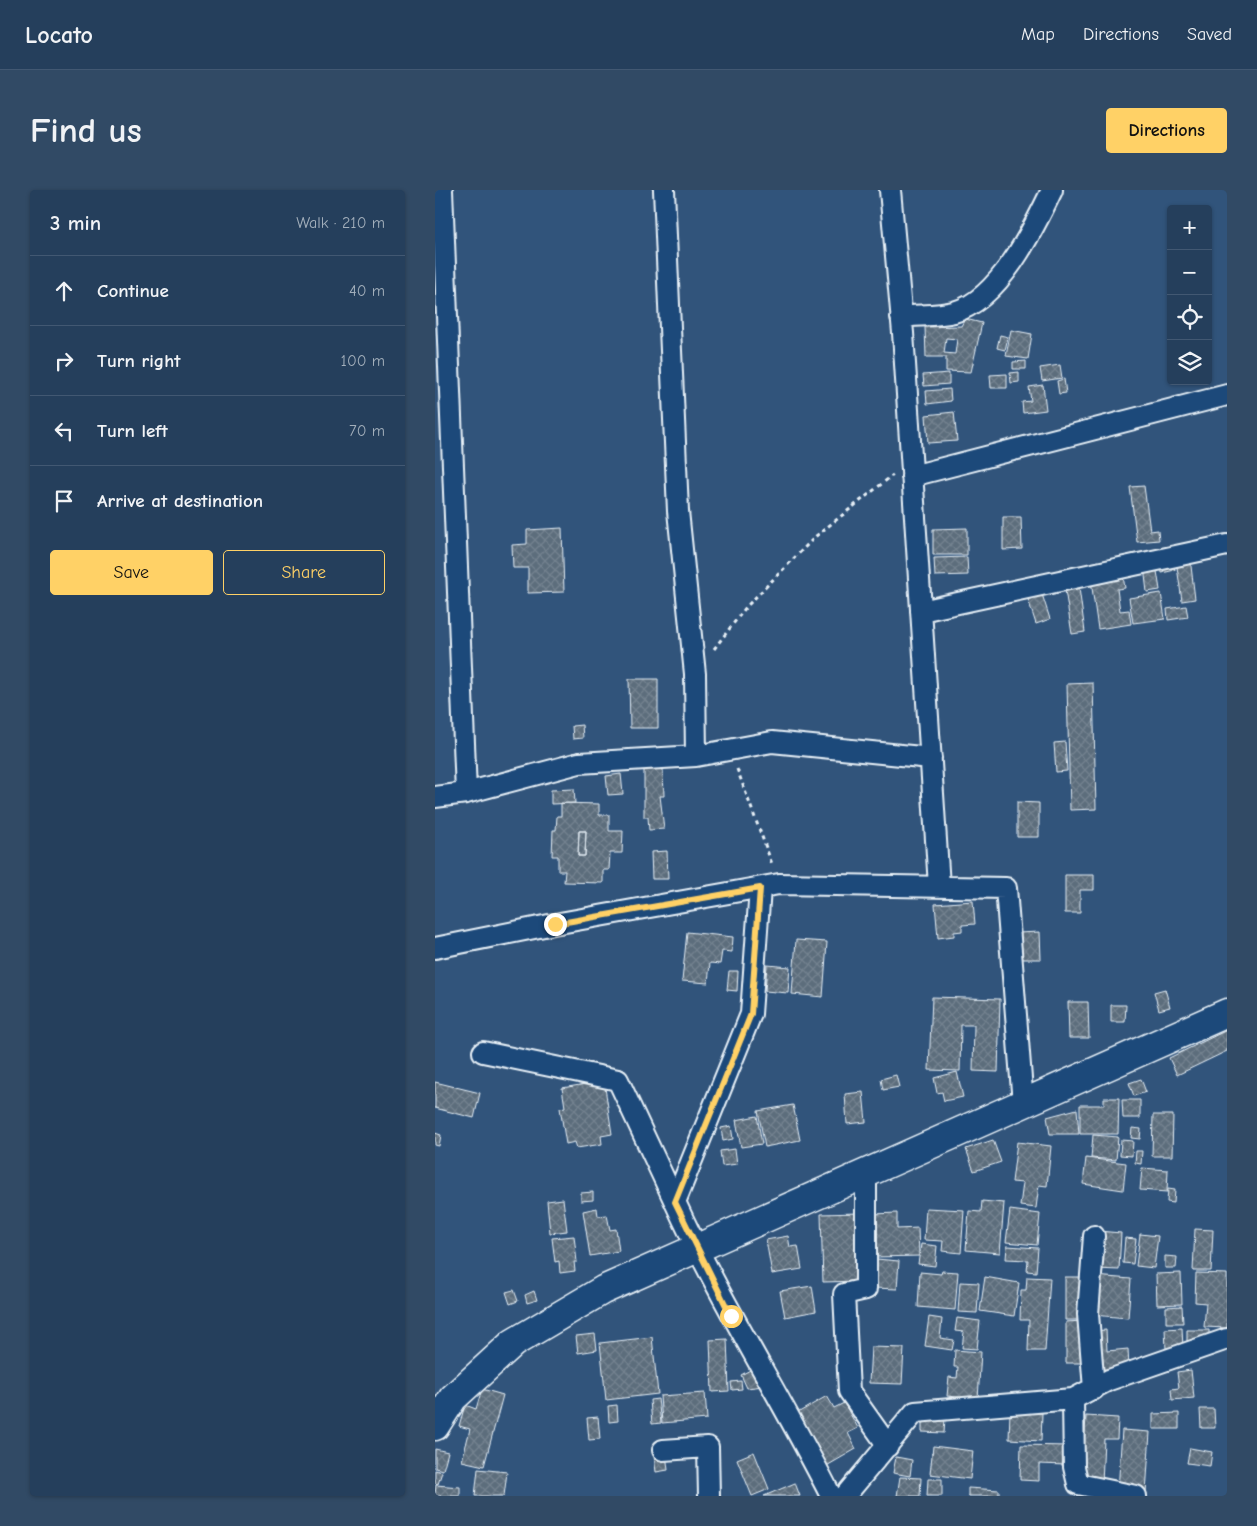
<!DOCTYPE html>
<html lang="en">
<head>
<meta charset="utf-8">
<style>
  body { margin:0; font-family:"Comic Neue",sans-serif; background:#314a65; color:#f1f3f6 }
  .controls { position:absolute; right:15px; top:15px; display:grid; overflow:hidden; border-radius:5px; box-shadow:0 1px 4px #0004 }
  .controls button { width:45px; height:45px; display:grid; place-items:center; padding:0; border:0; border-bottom:1px solid #425872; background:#253f5c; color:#f1f3f6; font:25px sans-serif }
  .stop { position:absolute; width:15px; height:15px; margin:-11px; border:4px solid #ffd166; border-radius:50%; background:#fff }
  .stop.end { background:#ffd166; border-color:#fff; box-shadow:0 1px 5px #0008 }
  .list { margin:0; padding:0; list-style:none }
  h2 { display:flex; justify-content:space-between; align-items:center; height:65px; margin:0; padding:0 20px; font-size:21px }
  h2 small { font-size:16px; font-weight:400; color:#a3afbb }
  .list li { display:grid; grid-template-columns:32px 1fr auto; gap:15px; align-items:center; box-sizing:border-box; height:70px; padding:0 20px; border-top:1px solid #425872 }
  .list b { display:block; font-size:19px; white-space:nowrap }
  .list em { font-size:16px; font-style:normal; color:#a3afbb }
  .actions { display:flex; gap:10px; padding:15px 20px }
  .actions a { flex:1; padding:11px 0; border:1px solid #ffd166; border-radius:5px; text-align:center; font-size:18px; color:#ffd166 }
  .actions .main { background:#ffd166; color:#111 }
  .icon { flex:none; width:28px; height:28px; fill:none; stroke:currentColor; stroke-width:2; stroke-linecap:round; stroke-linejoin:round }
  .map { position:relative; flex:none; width:792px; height:1306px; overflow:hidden; border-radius:5px }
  header { display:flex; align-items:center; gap:30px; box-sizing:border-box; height:70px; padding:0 25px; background:#253f5c; border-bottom:1px solid #425872 }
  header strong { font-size:24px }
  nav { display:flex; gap:28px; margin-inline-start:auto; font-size:18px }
  .intro { display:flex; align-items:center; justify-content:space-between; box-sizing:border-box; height:120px; padding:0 30px }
  h1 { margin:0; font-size:35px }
  .button { padding:12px 22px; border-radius:5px; background:#ffd166; color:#111; font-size:18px; font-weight:700 }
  main { display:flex; gap:30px; padding:0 30px }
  aside { flex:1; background:#253f5c; border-radius:5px; box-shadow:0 1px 4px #0004 }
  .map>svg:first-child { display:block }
</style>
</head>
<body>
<header>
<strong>Locato</strong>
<nav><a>Map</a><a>Directions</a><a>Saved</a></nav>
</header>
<div class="intro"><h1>Find us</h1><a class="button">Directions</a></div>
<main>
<aside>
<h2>3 min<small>Walk · 210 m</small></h2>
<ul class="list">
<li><svg class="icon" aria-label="ahead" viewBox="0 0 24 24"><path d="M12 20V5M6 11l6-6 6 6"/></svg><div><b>Continue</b></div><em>40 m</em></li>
<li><svg class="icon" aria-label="right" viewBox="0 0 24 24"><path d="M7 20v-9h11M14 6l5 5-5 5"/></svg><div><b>Turn right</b></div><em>100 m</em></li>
<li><svg class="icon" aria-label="left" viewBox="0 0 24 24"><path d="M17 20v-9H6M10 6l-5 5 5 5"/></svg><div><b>Turn left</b></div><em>70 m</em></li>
<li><svg class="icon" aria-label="arrive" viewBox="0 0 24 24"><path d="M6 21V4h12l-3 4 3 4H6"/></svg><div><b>Arrive at destination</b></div></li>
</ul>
<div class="actions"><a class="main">Save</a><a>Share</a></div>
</aside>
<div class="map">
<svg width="792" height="1306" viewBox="0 0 792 1306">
  <defs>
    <pattern id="building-cross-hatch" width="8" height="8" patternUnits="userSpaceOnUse" patternTransform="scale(1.25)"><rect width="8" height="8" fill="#5c6d7c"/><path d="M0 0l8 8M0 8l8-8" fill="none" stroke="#73828f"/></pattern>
  </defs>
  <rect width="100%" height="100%" fill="#31547b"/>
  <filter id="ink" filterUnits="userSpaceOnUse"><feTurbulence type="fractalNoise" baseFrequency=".02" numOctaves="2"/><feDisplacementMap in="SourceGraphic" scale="10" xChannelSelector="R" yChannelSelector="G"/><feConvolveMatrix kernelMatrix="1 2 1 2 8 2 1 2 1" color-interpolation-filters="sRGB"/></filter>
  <g filter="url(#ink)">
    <path fill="url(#building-cross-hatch)" stroke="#e8f1f8" fill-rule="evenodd" d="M530 129 547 133 536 182 511 181V167H491L490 137 526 136ZM511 148 522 149 520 164 509 163Z
      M576 140 597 144 593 169 571 166Z
      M565 145 573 147 570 160 562 158Z
      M591 171V179H578V172Z
      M625 175 627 188 607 191 605 178Z
      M584 182V192L576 193 575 183Z
      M514 183V194L489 196 488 185Z
      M572 184V198H556L555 185Z
      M629 189 631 203 624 204 622 191Z
      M608 195 611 220 588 223 587 212 596 211 594 197Z
      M515 199 516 211 492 214 491 201Z
      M519 222 522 251 493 253 491 225Z
      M709 296 715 341 723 340 724 350 702 352 695 297Z
      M568 327H586L587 359 568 360Z
      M127 338 129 402 93 403V378H78L77 355 92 354V340Z
      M532 338V365H498V339Z
      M532 367 533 385 500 386 499 368Z
      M755 368 760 409 747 411 741 370Z
      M738 371 740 380 727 383 726 374Z
      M721 375 725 400 712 402 709 377Z
      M688 386 690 398 682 399 685 421 694 420 696 434 663 439 656 391Z
      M605 398 615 429 601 434 591 403Z
      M644 398 650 442 637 444 630 400Z
      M726 403 730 429 698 433 694 408Z
      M751 416 753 427 733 430 732 419Z
      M194 489H223V538H195Z
      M658 493 661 619 635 620 632 494Z
      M147 535 148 548 138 549 137 536Z
      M630 552 632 581 621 582 619 553Z
      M228 579 229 606H225L229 639 214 640 213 627H209V580Z
      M186 584 188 604 173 605 171 586Z
      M139 599 140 613 116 614V600Z
      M582 612 604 613V647H582Z
      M126 613 164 614V625H174V641H188L187 663H175L174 680H168V693L129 692 130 681H123V666H117L118 640H121L122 626H126ZM144 641H151L150 666H143Z
      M144 641H151L150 666H143Z
      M232 661 233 689H217L216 662Z
      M630 685H659V700H645V723H630Z
      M538 711 540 734 527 735V741L519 742V746L503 748 500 714Z
      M252 742 298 747 297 762 287 761 285 774 275 773 273 793 247 791Z
      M605 742 606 769H585L583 743Z
      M361 750 392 752 388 807 357 804Z
      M332 775 355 777 353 803 330 801Z
      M294 781H303L302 801 292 800Z
      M730 799 735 817 724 820 719 802Z
      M497 807 565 809 563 882 538 881 539 835H526L525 881 494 880Z
      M633 812H653L654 848H634Z
      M676 815H691L690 832H676Z
      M792 840V861L742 885 734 868Z
      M522 882 528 907 509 911 507 902 502 903 499 888Z
      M461 885 464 897 448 900 446 889Z
      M706 889 711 902 699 906 694 893Z
      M169 891 177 944 166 946 167 954 142 958 140 952 131 954 125 918 130 917 127 898Z
      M0 892 45 903 39 928 0 918Z
      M428 902 431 932 412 934 410 904Z
      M669 908H684L683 944H645V915H669Z
      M687 910H705V928H688Z
      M358 915 365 950 330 957 323 921Z
      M642 919 644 944H615L612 927Z
      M718 925H738L737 966H717Z
      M322 926 327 954 306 957 301 930Z
      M296 936 298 949 288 951 286 938Z
      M697 938 706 939 705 949 696 948Z
      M0 943 6 945 4 956 0 955Z
      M658 945 683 947 681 970 656 968Z
      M558 950 566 972 539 981 531 959Z
      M686 950 698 951 697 966 685 965Z
      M582 952 616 956 612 996 604 995 601 1018 585 1016 588 993 577 992Z
      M300 959 302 974 287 976 285 961Z
      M701 961H707L706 974 700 973Z
      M651 968 691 973 688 1000 648 994Z
      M707 978 733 980 732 1002 705 1000Z
      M733 999 740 1000 739 1013 732 1012Z
      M158 1002V1010L146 1011V1003Z
      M128 1009 132 1041 115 1043 112 1011Z
      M547 1011 569 1013 565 1063 531 1060 534 1021 546 1022Z
      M162 1018 163 1026 172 1025 175 1040 181 1039 184 1061 155 1066 148 1021Z
      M491 1018 529 1020 526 1063 507 1061 508 1051 489 1050Z
      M575 1020 605 1024 602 1055 571 1052Z
      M424 1023 426 1091 388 1092 386 1024Z
      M462 1023V1039L483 1038 484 1066 440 1067 439 1024Z
      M760 1039 778 1040 776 1081H758Z
      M663 1041 686 1043 684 1080 661 1079Z
      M705 1044 723 1046 719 1078 701 1076Z
      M139 1046 142 1072H139L140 1081 125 1083 124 1071 120 1072 117 1048Z
      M353 1046 355 1057 363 1056 367 1079 337 1084 331 1050Z
      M690 1048 701 1049 698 1074 688 1073Z
      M486 1054 502 1056 500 1076 483 1074Z
      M572 1056 603 1058 601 1082 592 1081 593 1070 571 1069Z
      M730 1066 742 1067 741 1078H730Z
      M441 1069 464 1071 462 1099 439 1098Z
      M507 1081 523 1082 520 1120 483 1117 485 1082 506 1084Z
      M746 1083 747 1114 722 1115 721 1084Z
      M761 1083 792 1084V1138L769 1137 771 1113 760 1112Z
      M660 1086 696 1089 693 1128 658 1125Z
      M550 1087 584 1093 579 1126 545 1121Z
      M592 1087 615 1088 610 1161H593L594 1130H585L586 1100H591Z
      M630 1087H647L648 1130H630Z
      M525 1092 544 1093 542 1123 523 1122Z
      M377 1096 381 1121 350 1127 345 1101Z
      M79 1100 83 1111 75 1114 71 1102Z
      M99 1101 102 1110 92 1113 90 1105Z
      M747 1116 748 1133H731V1117Z
      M494 1127 507 1129 505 1148 519 1150 517 1160 490 1156Z
      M522 1128 545 1131 542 1159 527 1158 529 1142 520 1141Z
      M648 1131V1173H631V1132Z
      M747 1138 748 1159H731L730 1139Z
      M671 1140 672 1161 693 1159 694 1177 661 1180 658 1141Z
      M752 1140H774V1153H752Z
      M160 1144 162 1160 143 1163 141 1146Z
      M217 1147 223 1204 171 1210 165 1153Z
      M292 1149 294 1201 277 1202 275 1150Z
      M436 1157 469 1158 467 1194 434 1193Z
      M520 1160 546 1162 543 1209 512 1206 514 1187 522 1188 523 1177H519Z
      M319 1178 328 1196 312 1198 306 1185Z
      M756 1180 759 1208 737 1210 736 1199 744 1198 742 1182Z
      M306 1191 307 1199 297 1200 296 1192Z
      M47 1199 68 1205 49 1276 27 1271 35 1239 24 1236 30 1215 41 1219Z
      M270 1203 272 1229 227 1233 225 1206Z
      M392 1206 399 1218 409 1213 423 1238 413 1243 421 1259 388 1278 359 1225Z
      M223 1209 226 1233 217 1234 215 1210Z
      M182 1215 183 1231 174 1232 173 1216Z
      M765 1219H779L780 1238H766Z
      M575 1222 607 1223 606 1251 574 1249Z
      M744 1223V1239H718V1224Z
      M651 1226 683 1228 682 1249H669L667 1294 647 1293Z
      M163 1227 165 1249 154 1250 152 1228Z
      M487 1227 510 1228 509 1243 487 1242Z
      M687 1240 715 1242 711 1303 683 1301Z
      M586 1255 632 1256 631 1275 604 1274V1291L585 1290Z
      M498 1256 538 1261 535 1289 495 1284Z
      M755 1258 777 1262 775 1276 752 1273Z
      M0 1259 13 1262 8 1280 0 1278Z
      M319 1262 334 1299 317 1306 302 1269Z
      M231 1264 233 1280 221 1282 219 1266Z
      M461 1267 477 1270 475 1286 458 1283Z
      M43 1279 72 1282 69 1306H40Z
      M0 1280 7 1282 3 1294 0 1293Z
      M465 1287 486 1288 485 1306H462Z
      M493 1289H507V1306H492Z
      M360 1293 365 1306H329Z
      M1 1295 25 1297V1306H0Z
      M533 1298 564 1300V1306H533Z"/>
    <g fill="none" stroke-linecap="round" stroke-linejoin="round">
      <defs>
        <path id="street" d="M7 0 31 603
          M229 0 243 321 260 484 261 566
          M455 0 468 143 504 696
          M466 127C483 125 503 126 519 122 564 110 599 38 617 0
          M477 286 792 205
          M486 421 792 355
          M0 607 31 603 144 573 261 566 337 552 496 568
          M325 698 316 824 240 1012C286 1113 346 1207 396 1306
          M0 758 119 734 344 694 571 698 588 914
          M48 862 183 890 240 1012
          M431 983V1099L409 1104 414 1201 453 1256
          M659 1199 653 1124 659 1046
          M638 1209 639 1277 643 1294 701 1306
          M228 1260 273 1257 274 1306
          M410 1306 480 1222 638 1209 674 1190 792 1149"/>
        <path id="secondary" d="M0 1236 18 1208 78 1153 168 1100 792 823"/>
      </defs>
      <use href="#street" stroke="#e8f1f8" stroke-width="24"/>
      <use href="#secondary" stroke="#e8f1f8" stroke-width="31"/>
      <path stroke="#e8f1f8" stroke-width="3" stroke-dasharray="4 4" stroke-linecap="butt" d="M279 459 311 417 381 346 458 285
        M302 579 337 674"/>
      <use href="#street" stroke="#1f4a7a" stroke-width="20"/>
      <use href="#secondary" stroke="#1f4a7a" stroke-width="28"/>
    </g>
  </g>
  <g fill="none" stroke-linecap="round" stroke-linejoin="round" filter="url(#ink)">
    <path stroke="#ffd166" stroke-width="6" d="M120 734 325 698 316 824 240 1012 296 1126"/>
  </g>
</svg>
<div class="controls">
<button>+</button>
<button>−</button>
<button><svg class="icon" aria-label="locate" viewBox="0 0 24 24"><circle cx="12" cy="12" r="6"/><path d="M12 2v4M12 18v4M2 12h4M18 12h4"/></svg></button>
<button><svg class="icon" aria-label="layers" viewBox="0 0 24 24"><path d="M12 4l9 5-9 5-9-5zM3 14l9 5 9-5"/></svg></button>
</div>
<div class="stop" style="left:296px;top:1126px"></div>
<div class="stop end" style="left:120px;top:734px"></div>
</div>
</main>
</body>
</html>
